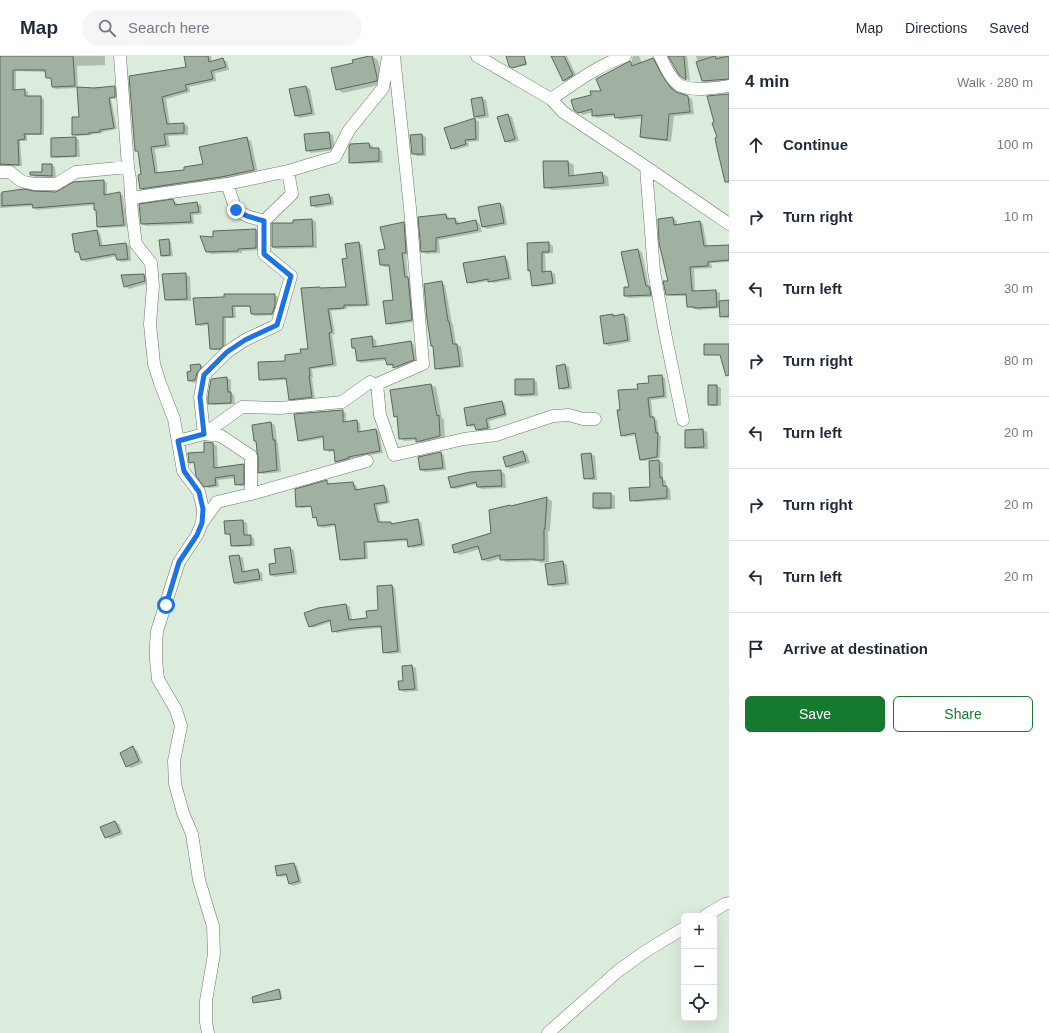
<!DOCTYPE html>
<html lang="en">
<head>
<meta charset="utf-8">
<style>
  body { margin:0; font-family:Helvetica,sans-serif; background:#f6f6f7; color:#1f2937 }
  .controls { position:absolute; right:12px; bottom:12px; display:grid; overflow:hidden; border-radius:6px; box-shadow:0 4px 16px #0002 }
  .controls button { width:36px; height:36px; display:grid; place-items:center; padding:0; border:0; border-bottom:1px solid #e0e1e3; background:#fff; color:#1f2937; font:20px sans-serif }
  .stop { position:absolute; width:12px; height:12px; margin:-9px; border:3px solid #1a73e8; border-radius:50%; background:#fff }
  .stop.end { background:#1a73e8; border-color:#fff; box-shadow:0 1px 4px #0008 }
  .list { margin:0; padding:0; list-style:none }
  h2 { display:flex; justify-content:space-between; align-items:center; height:52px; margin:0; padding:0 16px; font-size:17px }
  h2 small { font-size:13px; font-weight:400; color:#747a83 }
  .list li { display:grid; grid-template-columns:26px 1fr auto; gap:12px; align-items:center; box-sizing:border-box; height:72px; padding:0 16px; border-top:1px solid #e0e1e3 }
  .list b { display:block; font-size:15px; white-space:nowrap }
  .list em { font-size:13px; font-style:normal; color:#747a83 }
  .actions { display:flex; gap:8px; padding:12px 16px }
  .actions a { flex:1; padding:9px 0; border:1px solid #157a2d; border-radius:6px; text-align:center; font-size:14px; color:#157a2d }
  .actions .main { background:#157a2d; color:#fff }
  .icon { flex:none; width:22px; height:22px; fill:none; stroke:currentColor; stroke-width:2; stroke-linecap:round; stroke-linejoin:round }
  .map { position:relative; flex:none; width:729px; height:977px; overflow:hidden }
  header { display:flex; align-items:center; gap:24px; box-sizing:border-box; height:56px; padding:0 20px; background:#fff; border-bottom:1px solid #e0e1e3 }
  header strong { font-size:19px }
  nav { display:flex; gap:22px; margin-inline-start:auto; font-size:14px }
  .search { width:280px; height:36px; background:#f6f6f7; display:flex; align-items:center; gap:10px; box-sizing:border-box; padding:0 14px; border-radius:22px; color:#747a83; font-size:15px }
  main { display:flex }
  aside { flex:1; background:#fff }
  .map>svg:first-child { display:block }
</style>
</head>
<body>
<header>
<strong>Map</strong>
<div class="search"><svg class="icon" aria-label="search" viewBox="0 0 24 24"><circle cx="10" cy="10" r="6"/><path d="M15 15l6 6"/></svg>Search here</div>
<nav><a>Map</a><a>Directions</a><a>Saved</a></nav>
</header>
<main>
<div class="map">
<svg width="729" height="977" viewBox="0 0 729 977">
  <rect width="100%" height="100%" fill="#dbecdc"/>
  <path fill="#0003" d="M0 0H105V9L77 10 78 32 56 33 52 31V23L47 21 46 16 16 15V35L24 34 28 36V41H41L44 43V79H27V85H20L22 110 0 111Z
    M185 0H211L212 6 223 3 227 6 229 14 215 17 216 25 189 31 190 36 166 43 170 69 183 68 188 70V79L168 80 170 91 155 93 158 117 185 115 204 109 247 82 251 85 258 117 226 123 145 135 141 133 142 119 139 96 136 94 134 56 187 12Z
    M372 0 378 4 383 28 343 37 337 33 354 7Z
    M509 0H525L527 9 514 12 510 9Z
    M558 0H567L577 21 567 26 563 24Z
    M633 0H639L642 7 653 3 657 5 666 23 675 35 692 43 694 58 674 60 671 86 645 83 641 81 643 62 620 64 615 60 597 62 593 59V56L583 59 575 54 602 36 597 23 631 6Z
    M670 0H687L690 25 680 18Z
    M696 0H729V24L707 27 703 25Z
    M114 31 117 33 118 42 111 43 117 73 102 76 103 77 92 78V79L76 80 73 78 94 33Z
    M306 31 310 33 315 59 300 62 296 60Z
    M482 42 486 44 489 61 479 63 475 61Z
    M508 59 512 61 519 85 509 87 506 85Z
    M475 63 479 66V85L468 86 469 90 455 94 451 92 445 72Z
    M329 77 333 79 335 94 311 97 307 94Z
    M422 79 426 81V100H417L413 98Z
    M75 82 79 84 80 101 56 102 52 100Z
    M369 88 373 90V93H378L382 95 383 107 354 108 350 106Z
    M544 106H568L574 109V120L602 117 608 121 609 130 577 133 551 134 545 131Z
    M52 109 55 111 56 122 35 121 31 119 43 117Z
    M104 125 107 127V139L120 138 123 139 127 171 101 172 98 170 97 155 95 149 37 154 34 152 33 150 0 152V137L24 134 56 136Z
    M329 139 333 141 334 149 316 152 312 149Z
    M173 144 177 147 178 150 197 147 201 149 202 158 193 159 194 168 146 170 142 168Z
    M500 148 504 150 507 169 487 173 483 171Z
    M445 159 449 161 450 163H454L458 165 459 168 476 165 480 168 482 176 439 184 440 197 426 198 422 195Z
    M673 162 677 165V169L700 166 703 168 707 191 729 190V206L711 207 712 212 694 213 695 236 716 235 720 237V246L729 245V262H725L721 260V252L699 254 692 252 688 250 687 240H671L667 238 669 226Z
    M312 164 316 166 317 192 276 193 272 191 294 168Z
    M403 167 407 169 410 198 406 199 408 222 412 224 415 266 391 269 387 267 394 245 390 211H385L381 209 386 194Z
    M256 174 260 177V194L242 195V197L211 198 207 196 239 176Z
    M97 175 100 177 103 190 126 188 130 190 131 205 122 206 118 204 117 200 86 206 82 204 80 198 76 196Z
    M168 184 171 186 173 200 164 201 161 199Z
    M358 187 362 189 370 250 347 251V253L331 255 335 278 332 279 337 310 312 313 313 321 312 322 315 343 294 345 290 343 288 324 263 325 260 323 310 293 321 233 347 232 348 203Z
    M549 187 553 190V197L545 198 546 217 551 216 555 218 556 228 537 231 533 229 531 215 529 214 528 188Z
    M638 194 642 196 649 231 653 233 654 241 629 242 625 240 630 232Z
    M505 201 508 204 512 224 493 227 489 225 472 228 468 226Z
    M186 218 190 221 191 245H170L166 243Z
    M144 219 148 222 149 227 129 233 125 230 122 220Z
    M441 226 445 229 452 267 453 268 456 288 461 291 464 311 440 314 436 312Z
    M274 239 278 241V252L276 259 255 260 252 258 251 251H235L236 262H226V292L223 294H214L211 292 209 269 200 270 197 268 194 243Z
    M613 259 614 260 624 259 628 261 631 286 609 290 605 288 602 261Z
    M372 281 376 284 377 292 410 286 414 288 417 306 398 313 394 310H391L388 308 387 304 361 307 358 305 356 293 353 292Z
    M200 309 204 311 199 326 193 327 189 324 192 316Z
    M565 309 569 311 572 333 564 334 560 332Z
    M661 320 665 322 667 342 651 344 653 362 657 364 659 379 661 380 660 402 650 404 651 406 659 405 663 407V423L666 425V431L670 433 671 444 635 446 631 444 651 432 650 404 644 405 641 404 637 379 625 381 622 379 621 355 639 333Z
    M227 322 231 324V337L234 339 235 348 213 349 209 347 213 323Z
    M533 324 537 326 538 340 520 341 516 338Z
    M431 329 436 331 442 362 444 363 445 383 422 388 417 384 404 385 400 382 398 362 395 360 391 335Z
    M717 330 721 332V350H713L709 348Z
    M502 346 505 348 507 360 489 365 491 374 480 375 477 373 476 370 471 371 468 369 465 352Z
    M342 355 346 357V367L356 365 360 367 361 376 376 374 379 376 383 397 352 402V404L340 408 336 406 335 395 329 396 325 393V382L302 386 299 384Z
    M271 367 275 369 277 386 278 387 281 416 263 418 260 416Z
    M703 374 707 376 708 393H690L686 391V375Z
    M213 388 217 390 218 412 243 409 247 412V430H240L236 428 235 422 218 424 219 431 209 432 205 430 196 408 190 406 205 397Z
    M523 396 527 398 530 407 510 413 507 410Z
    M440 397 444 399 446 414 425 416 421 414Z
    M591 398 595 400 597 424H589L585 422 583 399Z
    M501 415 505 418 506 432 482 433 478 431 477 428 455 433 451 431 470 417Z
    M326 425 330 427V429L352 427 356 429 358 434 384 430 387 432 390 447 377 450 381 467H390L393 468 417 464 421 466 425 490 413 492 409 490 408 485 367 487 368 503 345 505 341 503 336 470 322 472 319 470 318 463 314 461 312 451 301 452 297 450Z
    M611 438 615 440V453L598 454 594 452Z
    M547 442 552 445 550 475H548L549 506 541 507 538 505 506 506 501 502 488 506 483 504 480 493 460 499 455 496 492 478 512 451Z
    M243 465 247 467 248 480 254 482 255 490 235 491 232 489 231 480 226 478Z
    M290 492 294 494 297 518 275 521 271 519 277 508Z
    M239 500 243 502 245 516 258 514 262 517 263 525 238 529 234 527Z
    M563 506 567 509 569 529 553 531 549 529Z
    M392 530 395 532 401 597 388 598 384 596 382 572 357 574 337 577 333 575 331 566 313 572 310 570 346 549 350 551 352 564 368 563 379 555Z
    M412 610 416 612 418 635 404 636 400 634Z
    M133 692 137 694 143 707 131 712 127 710Z
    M115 766 119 768 123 778 110 783 106 781Z
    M294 808 297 810 302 827 293 830 290 828 287 820 281 821 278 819Z
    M279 934 281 935 282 943 256 947H254Z"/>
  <path fill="#a0b1a1" stroke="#586759" d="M0 0H73L75 30 52 31 51 22H46L45 14H13V34L25 33V40H41V78H24L25 83 18 84 19 109 0 108Z
    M184 0H208L209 6 223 2 226 11 211 15 213 23 185 29 187 34 162 41 167 68 184 67V77L164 78 166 89 151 91 155 117 184 114V111L203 108 199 91 247 81 254 114 221 121 140 133 138 119 141 118 138 95H135L129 20 186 11Z
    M369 0H372L377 21V25L336 34 331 12 353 7 352 4Z
    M506 0H524L526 8 512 12 509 10Z
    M551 0H564L573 19 563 25Z
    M668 0H684L686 24 679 19Z
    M715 0 716 3 729 0V23L702 25 696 6Z
    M653 2 662 19 670 31 676 36 688 40 690 56 669 58 667 84 640 81 642 59 615 62 614 58 592 60V53L578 57 574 54 571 44 591 39 590 35H601L596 23 630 5 632 10Z
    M115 30V41L109 42 114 72 100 74V76L89 77V78L72 79V61H79L77 31 94 32Z
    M306 30 312 57 295 60 289 33Z
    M729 38V126H725L717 92 715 82 717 81 712 67 714 66 707 40Z
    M482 41 485 59 474 61 471 43Z
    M508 58 515 83 505 86 497 61Z
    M475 62 476 83 465 84 466 88 451 93 444 72Z
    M329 76 331 92 306 95 304 78Z
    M422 78 423 98H412L410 79Z
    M76 81V100L51 101V82Z
    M369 87 370 92H379V105L349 107V91L350 88Z
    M543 105H568L569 120 602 116 604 127 570 130 544 132Z
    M42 108H52V120L30 119V116H42Z
    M104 124V139L120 136 124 169 97 171 96 154H94V147L33 152 32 148 2 150V136L24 133 34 135 56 136 73 126Z
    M329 138 331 147 311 150 310 141Z
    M173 143 175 149 197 146 199 156 190 157 191 166 141 168 139 148Z
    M500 147 504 167 482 171 478 151Z
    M446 158 447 163 455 162 456 168 476 164 478 174 436 182V195L421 196 418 161Z
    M673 161 674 169 700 165 704 190 729 189V204L708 206V210L690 211 692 235 716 234 717 251 694 252V251H687L686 238 666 239 663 225H668L659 187 658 163Z
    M312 163 313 190 272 191V167H293V164Z
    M404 166 406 197H402L405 221H408L412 264 386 268 383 245 393 244 389 209H380L378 194 385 193 380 171Z
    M256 173V192L238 193V195L206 196 200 180 213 181V175Z
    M97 174 100 190 126 187 128 203 117 204 115 198 81 204 79 196H75L72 178Z
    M169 183 170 199 161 200 159 184Z
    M359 186 367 249H344V252L328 253 332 276 329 277 333 308 309 312 310 320H309L312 341 289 344 286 322 259 324 258 306 285 305V299L301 297 300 293H308L301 232 320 231V232L346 231 342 203 347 202 345 188Z
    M549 186V196H542V216L551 215 553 227 532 230 530 214 528 215 527 187Z
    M638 193 646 230H649L651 239 624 240V231H629L621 196Z
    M505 200 509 222 488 226V223L467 227 463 207Z
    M186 217 187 243 165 244 162 218Z
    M144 218 145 225 124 231 121 219Z
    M442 225 448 265H449L453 288H457L460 310 435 313 433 290H431L427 263 424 228Z
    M224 238H275V250L272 258H251L250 250H232L233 261H223V290L220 293H210L208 267 196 269 193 242 224 241Z
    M729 244V260L720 261 719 245Z
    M613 258V260L624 258 628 284 604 288 600 260Z
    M372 280 373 291 411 285 414 304 393 312V308L387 309 385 302 357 305 355 292H352L351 283Z
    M704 288H729V319L726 320 720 299H704Z
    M200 308 201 312 197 317 195 324 188 325 187 316 191 315 190 309Z
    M565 308 569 331 559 333 556 310Z
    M662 319 664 340 648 342 650 361H654L656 377H658L657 401 640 404 635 377 621 380 617 354H620L618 334 638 333 637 328 649 327 648 320Z
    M227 321 228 336H231V347L208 348V341L211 323Z
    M515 323H534V338L515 339Z
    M431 328 437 360 439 359 440 380 416 386V382L399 383 397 360 394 361 390 334Z
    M708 329H717V349H708Z
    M502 345 505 358 486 363 488 372 476 374 474 368 467 370 464 352Z
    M343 354V366L357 364 358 376 376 373 380 395 348 401 349 402 335 406 334 394H324L323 380 298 385 294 358Z
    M271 366 273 384H275L277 414 258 417V400L257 395 256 385H254L252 369Z
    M703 373 704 391 685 392V374Z
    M204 386 213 387 214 412 244 408V428L235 429 234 419 215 422 216 429 204 431 196 420 194 406 189 407 188 397 204 396Z
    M523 395 526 405 506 411 503 401Z
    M441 396 443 412 420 414 418 401Z
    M591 397 594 422 584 423 581 398Z
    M659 404 660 422 662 421 663 430H667V442L630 445 629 432 650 431 649 405Z
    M501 414 502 430 477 431 476 426 451 432 448 421 470 416Z
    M327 424V428L353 426 355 434 384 429 387 446 374 448 378 466H391V468L418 463 422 488 408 491 407 483 364 486 365 502 340 504 335 468 318 470 316 461 313 462 311 450 296 451 295 433Z
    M593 437H611V452H593Z
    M547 441 545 473H544V504H535V503L500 504V499L482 504 478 490 454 497 452 489 491 477 489 454 510 449 511 450Z
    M243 464 244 479H251V489L231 490 230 478H225L224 465Z
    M290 491 294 516 270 519 269 508 276 507 274 493Z
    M239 499 242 516 258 513 260 523 234 527 229 500Z
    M563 505 566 527 548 529 545 508Z
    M392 529 398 595 383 597 381 570 353 572 332 576 330 564 309 571 304 557 318 552 346 548 349 564 367 562 366 555 378 554 377 530Z
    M412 609 415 633 399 634 398 625H403L402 610Z
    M133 690 139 705 126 711 120 697Z
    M115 765 120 776 105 782 100 771Z
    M294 807 299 825 289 828 286 818 277 820 275 810Z
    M279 933 281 943 253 947 252 941Z"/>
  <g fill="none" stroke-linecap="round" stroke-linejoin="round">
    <defs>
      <path id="minor" d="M120 0 128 111 130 123 132 157 136 188 151 207 153 230 150 268 154 308 160 327 174 363 183 415 199 436 203 453 202 467
        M394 0 410 152 423 308 377 328 380 359 394 399 464 383 496 379 553 360 569 359 583 363H595
        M477 0 551 43 563 56 646 111 729 168
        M660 0C665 9 670 23 679 29 691 36 716 32 729 30
        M551 43C575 27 597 10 625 0
        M646 111 654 215 665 277 683 364
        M0 116H10L21 125 34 128H56L76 116 128 111
        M227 128 236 154 247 160 264 165
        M131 142 227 128 288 115 335 101 349 74 383 32 388 0
        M178 385 204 378 242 351 280 352 342 346 370 326
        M251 438 367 405
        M705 860 725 848 729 847
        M208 977 206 966V945L214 898 213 870 199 824 192 778 183 757 175 728 174 705 181 670 176 654 158 623 156 604V588L157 575 179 506 197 479 202 467 217 446 251 438V400L221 380 204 378 200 341 204 319 227 296 245 284 277 269 291 220 264 198V165L292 138 288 115
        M548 977 618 915 646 895 684 872"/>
    </defs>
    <use href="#minor" stroke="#687869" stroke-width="13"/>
    <use href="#minor" stroke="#fff" stroke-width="12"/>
  </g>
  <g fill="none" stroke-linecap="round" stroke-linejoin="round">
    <path stroke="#1a73e8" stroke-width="5" d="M166 549 179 506 197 479 202 467 203 453 199 436 184 415 178 385 204 378 200 341 204 319 227 296 245 284 277 269 291 220 264 198V165L247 160 236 154"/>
  </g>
</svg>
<div class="controls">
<button>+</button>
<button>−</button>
<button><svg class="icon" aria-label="locate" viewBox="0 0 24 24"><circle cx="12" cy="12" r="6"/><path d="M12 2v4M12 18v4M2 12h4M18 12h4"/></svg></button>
</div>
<div class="stop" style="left:166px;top:549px"></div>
<div class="stop end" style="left:236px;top:154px"></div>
</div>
<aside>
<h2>4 min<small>Walk · 280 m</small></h2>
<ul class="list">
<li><svg class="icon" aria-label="ahead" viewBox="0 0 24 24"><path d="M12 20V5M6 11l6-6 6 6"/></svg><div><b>Continue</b></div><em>100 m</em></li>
<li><svg class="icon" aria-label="right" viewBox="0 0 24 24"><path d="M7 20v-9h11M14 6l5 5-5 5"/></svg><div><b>Turn right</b></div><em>10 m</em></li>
<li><svg class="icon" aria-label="left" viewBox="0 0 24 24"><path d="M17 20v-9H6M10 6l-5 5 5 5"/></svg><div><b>Turn left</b></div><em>30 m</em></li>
<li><svg class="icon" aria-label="right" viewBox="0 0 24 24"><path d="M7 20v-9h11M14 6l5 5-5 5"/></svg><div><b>Turn right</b></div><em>80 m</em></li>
<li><svg class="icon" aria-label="left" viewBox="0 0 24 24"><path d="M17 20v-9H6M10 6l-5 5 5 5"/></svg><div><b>Turn left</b></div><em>20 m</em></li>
<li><svg class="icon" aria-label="right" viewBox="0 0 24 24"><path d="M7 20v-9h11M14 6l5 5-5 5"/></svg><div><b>Turn right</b></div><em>20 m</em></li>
<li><svg class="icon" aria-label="left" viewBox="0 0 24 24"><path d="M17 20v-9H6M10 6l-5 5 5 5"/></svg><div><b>Turn left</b></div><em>20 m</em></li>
<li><svg class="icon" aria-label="arrive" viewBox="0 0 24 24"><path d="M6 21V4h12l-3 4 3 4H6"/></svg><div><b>Arrive at destination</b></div></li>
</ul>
<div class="actions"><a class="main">Save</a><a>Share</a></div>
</aside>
</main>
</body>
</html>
